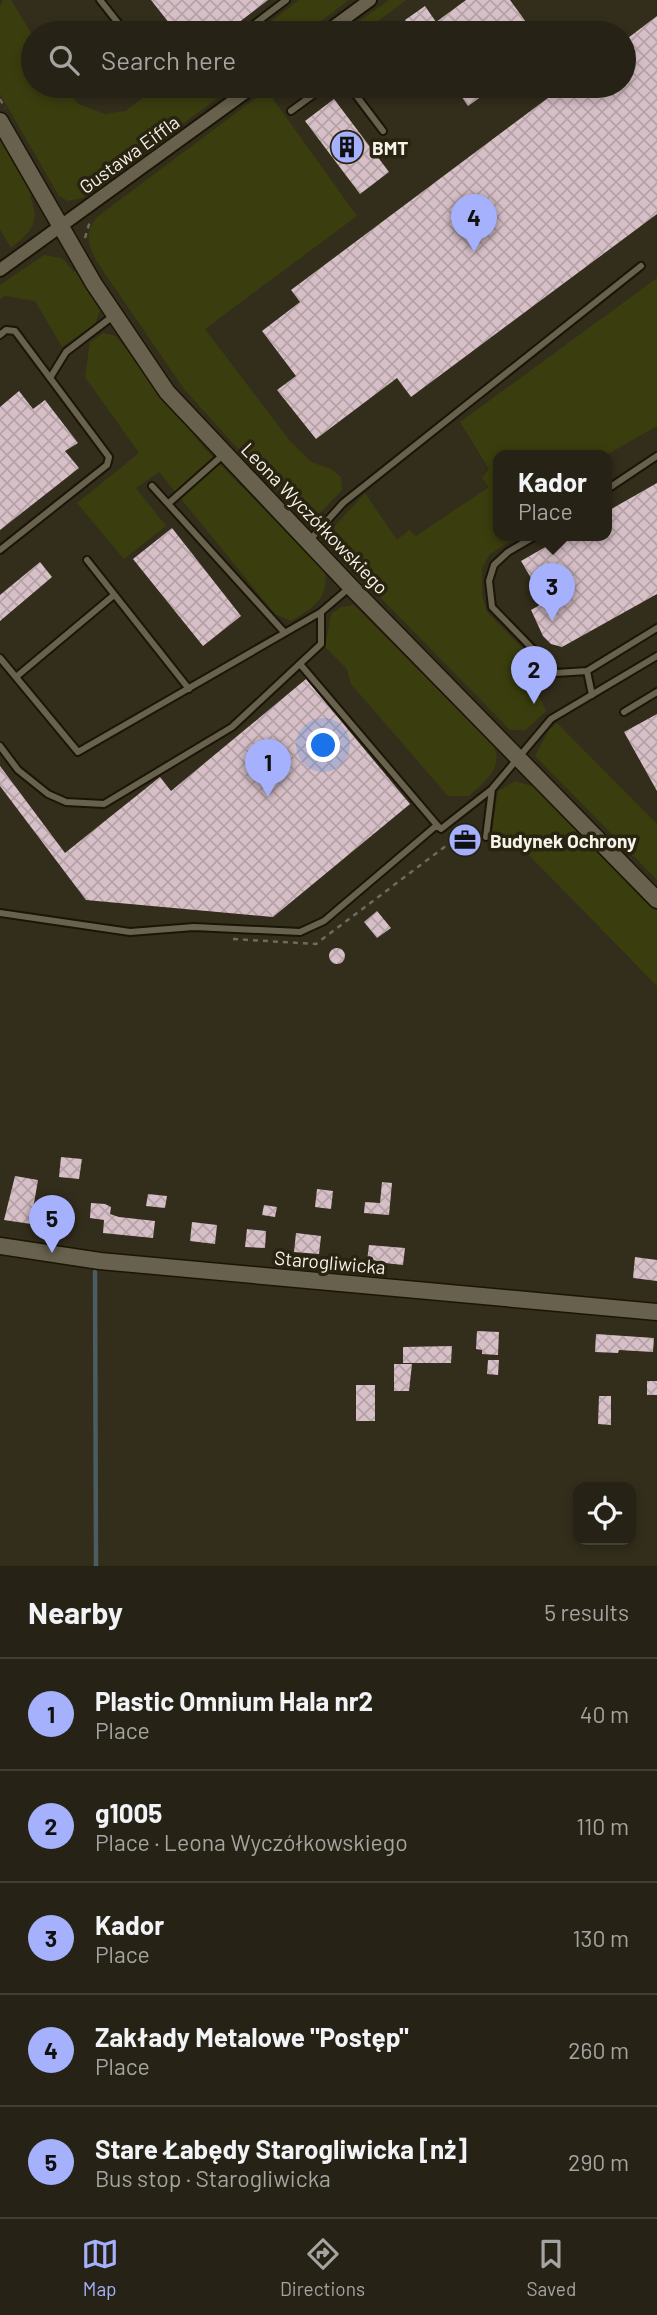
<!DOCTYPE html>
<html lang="en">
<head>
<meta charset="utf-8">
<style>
  body { margin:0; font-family:Barlow,sans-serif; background:#322f22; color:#f1f3f6 }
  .controls { position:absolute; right:21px; bottom:21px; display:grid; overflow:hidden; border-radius:14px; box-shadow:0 4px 10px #0003 }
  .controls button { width:63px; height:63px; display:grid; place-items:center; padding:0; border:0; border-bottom:2px solid #423f34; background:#262215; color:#f1f3f6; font:35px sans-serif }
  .you { position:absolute; left:324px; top:746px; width:24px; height:24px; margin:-18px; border:5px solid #fff; border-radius:50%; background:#1a73e8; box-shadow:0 0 0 10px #1a73e833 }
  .badge { display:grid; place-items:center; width:46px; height:46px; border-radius:50%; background:#a5b1fc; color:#111; font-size:23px; font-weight:700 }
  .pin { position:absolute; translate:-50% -58px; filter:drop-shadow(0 2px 4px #0008) }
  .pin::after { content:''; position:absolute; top:37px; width:24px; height:21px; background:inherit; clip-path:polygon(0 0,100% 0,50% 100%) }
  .popup { position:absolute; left:493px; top:450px; width:119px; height:91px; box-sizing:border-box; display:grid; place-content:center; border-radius:14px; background:#262215; filter:drop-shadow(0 2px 5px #0005); font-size:23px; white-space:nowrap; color:#a4a4a0 }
  .popup b { font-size:26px; color:#f1f3f6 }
  .popup::after { content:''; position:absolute; left:50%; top:100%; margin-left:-14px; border:14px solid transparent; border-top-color:#262215 }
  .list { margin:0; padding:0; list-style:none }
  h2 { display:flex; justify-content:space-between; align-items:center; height:91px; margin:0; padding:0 28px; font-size:30px }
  h2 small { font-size:23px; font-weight:400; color:#a4a4a0 }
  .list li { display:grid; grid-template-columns:46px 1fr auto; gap:21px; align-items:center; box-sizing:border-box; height:112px; padding:0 28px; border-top:2px solid #423f34 }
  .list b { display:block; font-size:26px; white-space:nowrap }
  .list p { margin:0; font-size:23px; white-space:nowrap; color:#a4a4a0 }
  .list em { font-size:23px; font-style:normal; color:#a4a4a0 }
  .icon { flex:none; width:38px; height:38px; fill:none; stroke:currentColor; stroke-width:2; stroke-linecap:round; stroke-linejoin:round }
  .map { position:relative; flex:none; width:657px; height:1566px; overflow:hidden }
  .search { position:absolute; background:#262215; box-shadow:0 4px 10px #0003; left:21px; right:21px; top:21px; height:77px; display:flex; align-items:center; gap:18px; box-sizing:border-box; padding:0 24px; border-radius:38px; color:#a4a4a0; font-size:26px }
  .sheet { height:651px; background:#262215 }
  nav { display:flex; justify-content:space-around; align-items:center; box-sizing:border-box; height:98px; border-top:2px solid #423f34; background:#262215; font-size:19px; color:#a4a4a0 }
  nav a { display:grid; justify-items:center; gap:4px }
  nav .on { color:#a5b1fc }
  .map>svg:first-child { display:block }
</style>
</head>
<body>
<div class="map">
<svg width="657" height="1566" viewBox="0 0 657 1566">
  <defs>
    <pattern id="building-cross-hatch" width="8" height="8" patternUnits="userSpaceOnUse" patternTransform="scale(1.75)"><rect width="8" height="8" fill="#d7bfc7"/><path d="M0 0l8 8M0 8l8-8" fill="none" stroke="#b4a2a7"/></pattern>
  </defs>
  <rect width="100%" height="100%" fill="#332d1c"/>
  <path fill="#3a3e0e" d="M3 0H11L33 36V86H64L78 104 105 114 125 111 159 86H234L82 198 68 201 59 196 0 94V7Z
    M299 0H349L305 33H256Z
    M389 0H406L362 33H343Z
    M272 86H290L273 99 357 216 205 329 290 441 311 462 331 469 341 477 342 490 319 514 306 518 266 480 184 389 97 262C88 245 84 233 97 217Z
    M0 136 33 193 30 197C41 221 31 233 11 248L0 229Z
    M44 255 62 258 74 272 77 270 100 310 95 324 62 347 35 301 5 296 0 299V285Z
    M657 278V426L606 455H498V535H520L489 555 482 569V595L487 612 534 660 530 675 546 711 526 730H510L329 545 334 527 365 493 397 540 409 530 416 536 489 487 482 478 489 469 460 422Z
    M103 333 116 336 204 448 325 572C329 599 312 609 291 621L275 614 159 472 136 488 166 526 124 559 77 503 139 453 85 377 90 342Z
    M354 605 494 746C503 770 485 781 469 796H448L351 684 347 669 325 647 331 614 341 607Z
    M557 723 657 824V880L535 756 549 730Z
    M515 781 535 787 657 911V986L517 843 492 832 498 791Z"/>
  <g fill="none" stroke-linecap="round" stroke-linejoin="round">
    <path stroke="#4b5c62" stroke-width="4.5" d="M95 1272 96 1566"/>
  </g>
  <path fill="url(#building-cross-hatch)" d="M151 0H268L225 33H177Z
    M466 0H510L534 33H415L405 20 425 6 436 22Z
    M657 16V214L411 397 397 378 316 439 277 390 296 376 262 331 300 302 291 290 564 86H624V41Z
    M454 86H496L468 106Z
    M334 99 389 172 360 194 305 121Z
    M19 391 33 409 45 400 78 443 65 451 79 468 0 530V407Z
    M657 483V594L562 647 551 644 543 636 531 610 545 602 521 561 566 535H606V512Z
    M172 528 241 616 203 646 133 559Z
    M40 562 52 577 0 621V595Z
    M306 679 410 804 273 917 86 900 0 786V766L65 853 160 777 171 791Z
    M657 714V791L624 732Z
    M464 831 474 840 466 849 456 839Z
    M377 911 391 928 377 938 364 922Z
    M329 956a8 8 0 1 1 16 0a8 8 0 1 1-16 0Z
    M61 1157 82 1159 79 1179 59 1177Z
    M15 1176 38 1180 33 1209 67 1212 65 1229 4 1220Z
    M382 1182 392 1183 389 1215 364 1213 365 1202 380 1203Z
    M317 1189 333 1191 331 1209 315 1207Z
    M148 1194 167 1196 165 1208 146 1206Z
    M91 1203 105 1204 111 1207 110 1214 119 1217 155 1221 153 1238 103 1233 104 1220 90 1218Z
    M264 1205 277 1207 275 1217 262 1215Z
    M192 1222 217 1225 215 1244 190 1241Z
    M247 1229 266 1231 265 1248 245 1247Z
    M296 1233 321 1236 319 1254 294 1252Z
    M369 1245 405 1248 403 1265 367 1261Z
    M635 1257 657 1260V1281L633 1278Z
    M477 1331 499 1332 498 1355 482 1354V1350L476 1349Z
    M596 1334 654 1338 653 1352 619 1350 618 1353 595 1352Z
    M452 1346 451 1363H403V1347Z
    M488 1360H499L498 1375 487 1374Z
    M394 1364H412L409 1391H394Z
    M647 1381H657V1395H647Z
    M356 1385H375V1421H356Z
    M599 1396H611V1425L598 1424Z"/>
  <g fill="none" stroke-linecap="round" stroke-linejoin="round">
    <defs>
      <path id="service" d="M100 0 126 33
        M243 33 286 0
        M349 86 383 131
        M291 111 325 86
        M0 335 6 330 15 331 109 457 107 465 0 550
        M50 378 66 352 113 316
        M152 486 284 632
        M606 490 657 456
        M170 502 223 455
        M537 535 508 552 494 565 489 581 492 607 556 673 587 671 657 628
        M309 541 343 503 641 266
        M87 560 189 689
        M0 658 78 752 321 612 349 588
        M300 664 437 825
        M587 671 592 695
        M16 677 114 595
        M624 712 657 692
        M0 746 18 770 48 794 66 802 104 804 232 727 321 644V612
        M486 837 492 789
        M0 913 130 932 194 927 300 932 324 921 437 825 441 829 492 789 551 719 657 656"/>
      <path id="minor" d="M325 33 370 0
        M0 270 254 86"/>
      <path id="tertiary" d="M0 121 94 284 167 392 351 587 657 900
        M0 1246 100 1261 657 1312"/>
    </defs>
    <use href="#service" stroke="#1a1505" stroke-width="10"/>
    <use href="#minor" stroke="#1a1505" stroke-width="16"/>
    <use href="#tertiary" stroke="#1a1505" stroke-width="19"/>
    <path stroke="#6f6a5a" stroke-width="2.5" stroke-dasharray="5 5" stroke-linecap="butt" d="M0 99 5 108
      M85 238 90 221
      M451 842 465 828 478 840
      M233 939 316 944 451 842 447 838"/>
    <use href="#service" stroke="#67614e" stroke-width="6"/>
    <use href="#minor" stroke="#67614e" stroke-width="12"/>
    <use href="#tertiary" stroke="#67614e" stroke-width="16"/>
  </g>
  <defs>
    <symbol id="building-disc" viewBox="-11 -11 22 22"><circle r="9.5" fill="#a5b1fc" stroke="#292312"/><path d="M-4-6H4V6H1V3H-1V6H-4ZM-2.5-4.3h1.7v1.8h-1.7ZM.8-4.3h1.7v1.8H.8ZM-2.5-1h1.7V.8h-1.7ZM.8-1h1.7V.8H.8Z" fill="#111"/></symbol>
    <symbol id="office-disc" viewBox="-11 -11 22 22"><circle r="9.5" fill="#a5b1fc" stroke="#292312"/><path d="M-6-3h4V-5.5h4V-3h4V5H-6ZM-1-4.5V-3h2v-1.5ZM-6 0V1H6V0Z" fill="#111"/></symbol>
  </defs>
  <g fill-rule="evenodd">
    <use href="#building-disc" x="328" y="128" width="38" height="38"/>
    <use href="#office-disc" x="446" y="821" width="38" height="38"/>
  </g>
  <g text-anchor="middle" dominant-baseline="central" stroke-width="7" stroke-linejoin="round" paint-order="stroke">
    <g font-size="19" font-weight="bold" fill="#f6f3e8" stroke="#292312" text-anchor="start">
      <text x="372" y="147">BMT</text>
      <text x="490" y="840">Budynek Ochrony</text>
    </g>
    <g font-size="19" fill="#f6f3e8" stroke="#292312">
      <text transform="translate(129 154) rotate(-36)">Gustawa Eiffla</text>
      <text transform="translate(315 518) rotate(46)">Leona Wyczółkowskiego</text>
      <text transform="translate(330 1262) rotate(5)">Starogliwicka</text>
    </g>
  </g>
</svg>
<div class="controls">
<button><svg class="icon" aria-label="locate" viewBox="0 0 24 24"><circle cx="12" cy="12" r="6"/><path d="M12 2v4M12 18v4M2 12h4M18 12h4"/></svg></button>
</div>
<div class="you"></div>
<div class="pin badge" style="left:268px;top:797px">1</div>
<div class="pin badge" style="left:534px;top:704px">2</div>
<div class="pin badge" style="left:552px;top:621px">3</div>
<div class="popup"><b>Kador</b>Place</div>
<div class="pin badge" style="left:474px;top:252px">4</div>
<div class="pin badge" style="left:52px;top:1253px">5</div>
<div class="search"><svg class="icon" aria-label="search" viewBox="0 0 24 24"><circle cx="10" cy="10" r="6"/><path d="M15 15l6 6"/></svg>Search here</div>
</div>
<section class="sheet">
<h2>Nearby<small>5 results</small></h2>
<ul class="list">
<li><span class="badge">1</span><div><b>Plastic Omnium Hala nr2</b><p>Place</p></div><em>40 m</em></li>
<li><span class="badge">2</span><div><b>g1005</b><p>Place · Leona Wyczółkowskiego</p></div><em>110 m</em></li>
<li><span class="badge">3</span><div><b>Kador</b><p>Place</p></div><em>130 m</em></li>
<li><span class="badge">4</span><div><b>Zakłady Metalowe &quot;Postęp&quot;</b><p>Place</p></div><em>260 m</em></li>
<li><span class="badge">5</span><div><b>Stare Łabędy Starogliwicka [nż]</b><p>Bus stop · Starogliwicka</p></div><em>290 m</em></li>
</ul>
</section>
<nav>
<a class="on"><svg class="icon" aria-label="map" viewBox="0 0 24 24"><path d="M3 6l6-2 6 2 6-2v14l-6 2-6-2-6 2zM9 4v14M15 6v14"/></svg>Map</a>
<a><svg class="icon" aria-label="directions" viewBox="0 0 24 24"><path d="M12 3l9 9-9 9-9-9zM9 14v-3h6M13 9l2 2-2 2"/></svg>Directions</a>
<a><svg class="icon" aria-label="saved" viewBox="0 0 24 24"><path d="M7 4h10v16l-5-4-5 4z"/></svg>Saved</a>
</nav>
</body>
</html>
